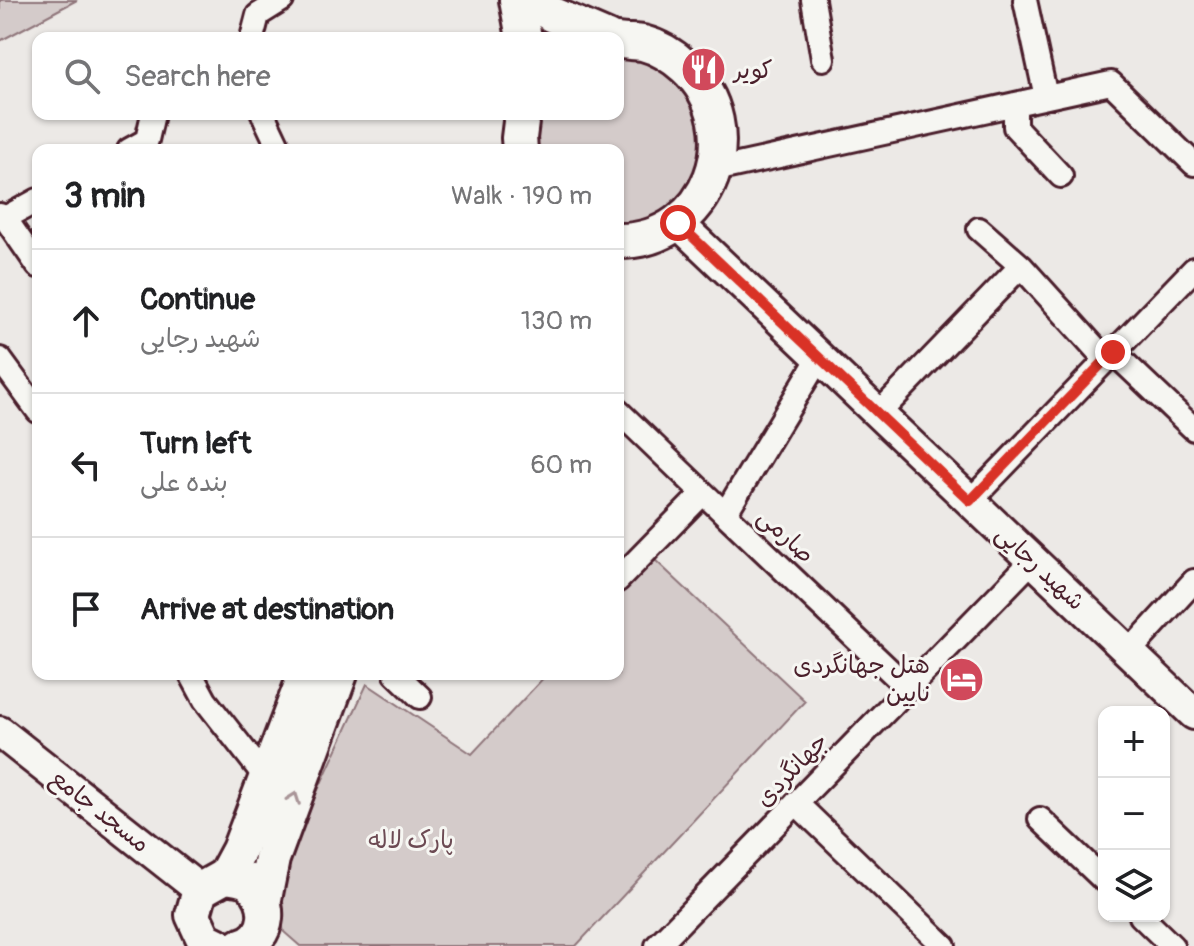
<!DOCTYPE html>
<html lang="en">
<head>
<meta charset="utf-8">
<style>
  body { margin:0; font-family:Pangolin,"Playpen Sans Arabic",sans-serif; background:#f6f6f6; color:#202124 }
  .controls { position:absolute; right:24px; bottom:24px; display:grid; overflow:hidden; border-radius:16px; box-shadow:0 2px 6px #0004 }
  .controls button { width:72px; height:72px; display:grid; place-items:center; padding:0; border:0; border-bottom:2px solid #e0e0e0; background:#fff; color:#202124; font:40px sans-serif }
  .stop { position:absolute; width:24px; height:24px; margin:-18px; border:6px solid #d93025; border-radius:50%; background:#fff }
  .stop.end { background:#d93025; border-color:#fff; box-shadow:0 2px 8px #0008 }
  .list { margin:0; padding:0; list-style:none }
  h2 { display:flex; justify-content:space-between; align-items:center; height:104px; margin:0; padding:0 32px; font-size:34px }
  h2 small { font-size:26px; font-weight:400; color:#757577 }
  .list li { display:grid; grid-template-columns:52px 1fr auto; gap:24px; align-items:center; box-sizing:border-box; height:144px; padding:0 32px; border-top:2px solid #e0e0e0 }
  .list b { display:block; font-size:30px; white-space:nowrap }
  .list p { margin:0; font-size:26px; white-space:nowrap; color:#757577 }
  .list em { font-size:26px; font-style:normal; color:#757577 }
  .icon { flex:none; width:44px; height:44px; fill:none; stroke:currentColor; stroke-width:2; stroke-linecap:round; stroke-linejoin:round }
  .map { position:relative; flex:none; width:1194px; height:946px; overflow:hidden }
  .search { position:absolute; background:#fff; box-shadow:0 2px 6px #0004; left:32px; top:32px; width:592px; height:88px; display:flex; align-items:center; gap:20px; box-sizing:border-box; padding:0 28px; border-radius:16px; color:#757577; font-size:30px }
  .panel { position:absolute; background:#fff; box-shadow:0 2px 6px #0004; left:32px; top:144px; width:592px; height:536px; border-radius:16px }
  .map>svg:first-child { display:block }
</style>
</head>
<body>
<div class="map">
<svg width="1194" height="946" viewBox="0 0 1194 946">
  <rect width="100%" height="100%" fill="#ece9e6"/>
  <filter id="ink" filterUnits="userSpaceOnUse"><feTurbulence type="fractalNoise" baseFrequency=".0125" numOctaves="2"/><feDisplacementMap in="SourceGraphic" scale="16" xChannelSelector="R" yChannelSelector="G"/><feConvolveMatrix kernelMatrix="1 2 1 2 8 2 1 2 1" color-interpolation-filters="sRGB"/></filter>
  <g filter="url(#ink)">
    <path fill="#d4cbca" stroke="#8f757a" stroke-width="2" d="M0 0H77L0 41Z
      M618 55C629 57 644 58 654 63 722 97 713 201 643 225 635 228 626 227 618 228V150H528L532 114H618Z
      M653 558 805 701 576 946H300L284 932 276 900 287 857 367 684 472 754 547 674H618V597Z"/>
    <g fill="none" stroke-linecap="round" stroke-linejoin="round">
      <defs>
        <path id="street" d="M813 0 823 59
          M1025 0 1046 97
          M252 38 258 15 282 0
          M1015 104V127L1061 176
          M263 114 280 150
          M129 150 147 140 153 114
          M715 170 1111 83 1194 164
          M0 215 5 218 38 266
          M5 218 38 200
          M979 229 1021 266 1106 360
          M1113 352 1194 429
          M819 358 725 514 908 688
          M0 359 38 411
          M618 411 725 514
          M878 414 1021 266
          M970 501 1194 269
          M618 580 703 493
          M1129 652 1194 581
          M191 674 205 700 266 778
          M396 674 420 697
          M796 803 944 946
          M1040 819 1104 880
          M1141 916 1172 946
          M657 946 1032 561"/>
        <path id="secondary" d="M678 223 1194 714
          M0 732 200 890"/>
        <path id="primary" d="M517 0 524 38
          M534 0 551 14 607 38
          M618 41C626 42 635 42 643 43 658 47 674 57 685 67 752 128 710 242 618 241
          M520 150 519 138 522 114
          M225 876 239 850 306 674
          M264 899 272 859 340 674
          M218 946 204 939 193 915 200 890 225 876C232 877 244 878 250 883 272 900 271 939 241 946"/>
      </defs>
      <use href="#street" stroke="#4a1f2b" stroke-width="28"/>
      <use href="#secondary" stroke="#4a1f2b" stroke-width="36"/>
      <use href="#primary" stroke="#4a1f2b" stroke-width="40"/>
      <use href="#street" stroke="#f6f6f2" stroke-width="22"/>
      <use href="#secondary" stroke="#f6f6f2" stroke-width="30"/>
      <use href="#primary" stroke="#f6f6f2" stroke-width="34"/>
    </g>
    <defs><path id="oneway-chevron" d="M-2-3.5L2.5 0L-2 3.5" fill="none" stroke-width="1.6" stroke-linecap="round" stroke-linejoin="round" transform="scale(2)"/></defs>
    <use stroke="#a99598" href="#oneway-chevron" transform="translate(294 798) rotate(-70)"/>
  </g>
  <g fill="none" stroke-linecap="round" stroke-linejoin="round" filter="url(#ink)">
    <path stroke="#d93025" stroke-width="10" d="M678 223 970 501 1113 352"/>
  </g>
  <defs>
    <symbol id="restaurant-disc" viewBox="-11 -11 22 22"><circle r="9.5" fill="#d1495b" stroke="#f6f6f2"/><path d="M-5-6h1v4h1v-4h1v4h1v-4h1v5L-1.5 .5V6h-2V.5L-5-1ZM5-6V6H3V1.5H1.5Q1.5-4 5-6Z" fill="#fff"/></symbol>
    <symbol id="hotel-disc" viewBox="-11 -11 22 22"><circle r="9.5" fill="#d1495b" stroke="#f6f6f2"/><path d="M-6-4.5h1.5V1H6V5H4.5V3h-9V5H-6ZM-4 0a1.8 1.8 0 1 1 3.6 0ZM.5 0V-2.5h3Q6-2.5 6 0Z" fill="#fff"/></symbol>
  </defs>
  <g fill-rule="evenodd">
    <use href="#restaurant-disc" x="678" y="44" width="51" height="51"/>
    <use href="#hotel-disc" x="936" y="654" width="51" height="51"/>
  </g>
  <g text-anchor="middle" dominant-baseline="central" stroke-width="6" stroke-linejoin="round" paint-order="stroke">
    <g font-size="24" fill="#4a1f2b" stroke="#f6f6f2" text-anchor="start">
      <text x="734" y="70">کویر</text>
      <text x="930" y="665" text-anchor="end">هتل جهانگردی<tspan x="930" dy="28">نایین</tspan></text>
    </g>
    <g font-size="24" fill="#4a1f2b" stroke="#f6f6f2">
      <text transform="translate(786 536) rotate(43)">صارمی</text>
      <text transform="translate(1040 568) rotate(43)">شهید رجایی</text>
      <text transform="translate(792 770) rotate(-46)">جهانگردی</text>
      <text transform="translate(100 811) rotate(38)">مسجد جامع</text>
    </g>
    <g font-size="24" fill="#6c4a53" stroke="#f6f6f2">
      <text x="411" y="840">پارک لاله</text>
    </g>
  </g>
</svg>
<div class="controls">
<button>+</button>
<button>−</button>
<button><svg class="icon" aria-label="layers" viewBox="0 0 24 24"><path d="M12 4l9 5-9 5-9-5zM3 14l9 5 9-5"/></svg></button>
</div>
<div class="stop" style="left:678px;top:223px"></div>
<div class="stop end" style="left:1113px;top:352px"></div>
<div class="search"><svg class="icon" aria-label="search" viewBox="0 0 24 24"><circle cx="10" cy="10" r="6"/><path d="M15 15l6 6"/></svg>Search here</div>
<section class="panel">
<h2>3 min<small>Walk · 190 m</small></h2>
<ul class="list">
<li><svg class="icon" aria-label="ahead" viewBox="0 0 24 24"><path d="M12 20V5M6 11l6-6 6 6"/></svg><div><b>Continue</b><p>شهید رجایی</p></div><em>130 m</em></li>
<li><svg class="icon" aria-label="left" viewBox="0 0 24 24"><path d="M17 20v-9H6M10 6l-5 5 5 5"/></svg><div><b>Turn left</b><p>بنده علی</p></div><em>60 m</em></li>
<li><svg class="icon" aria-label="arrive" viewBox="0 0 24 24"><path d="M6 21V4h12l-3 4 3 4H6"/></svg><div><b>Arrive at destination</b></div></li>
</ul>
</section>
</div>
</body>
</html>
